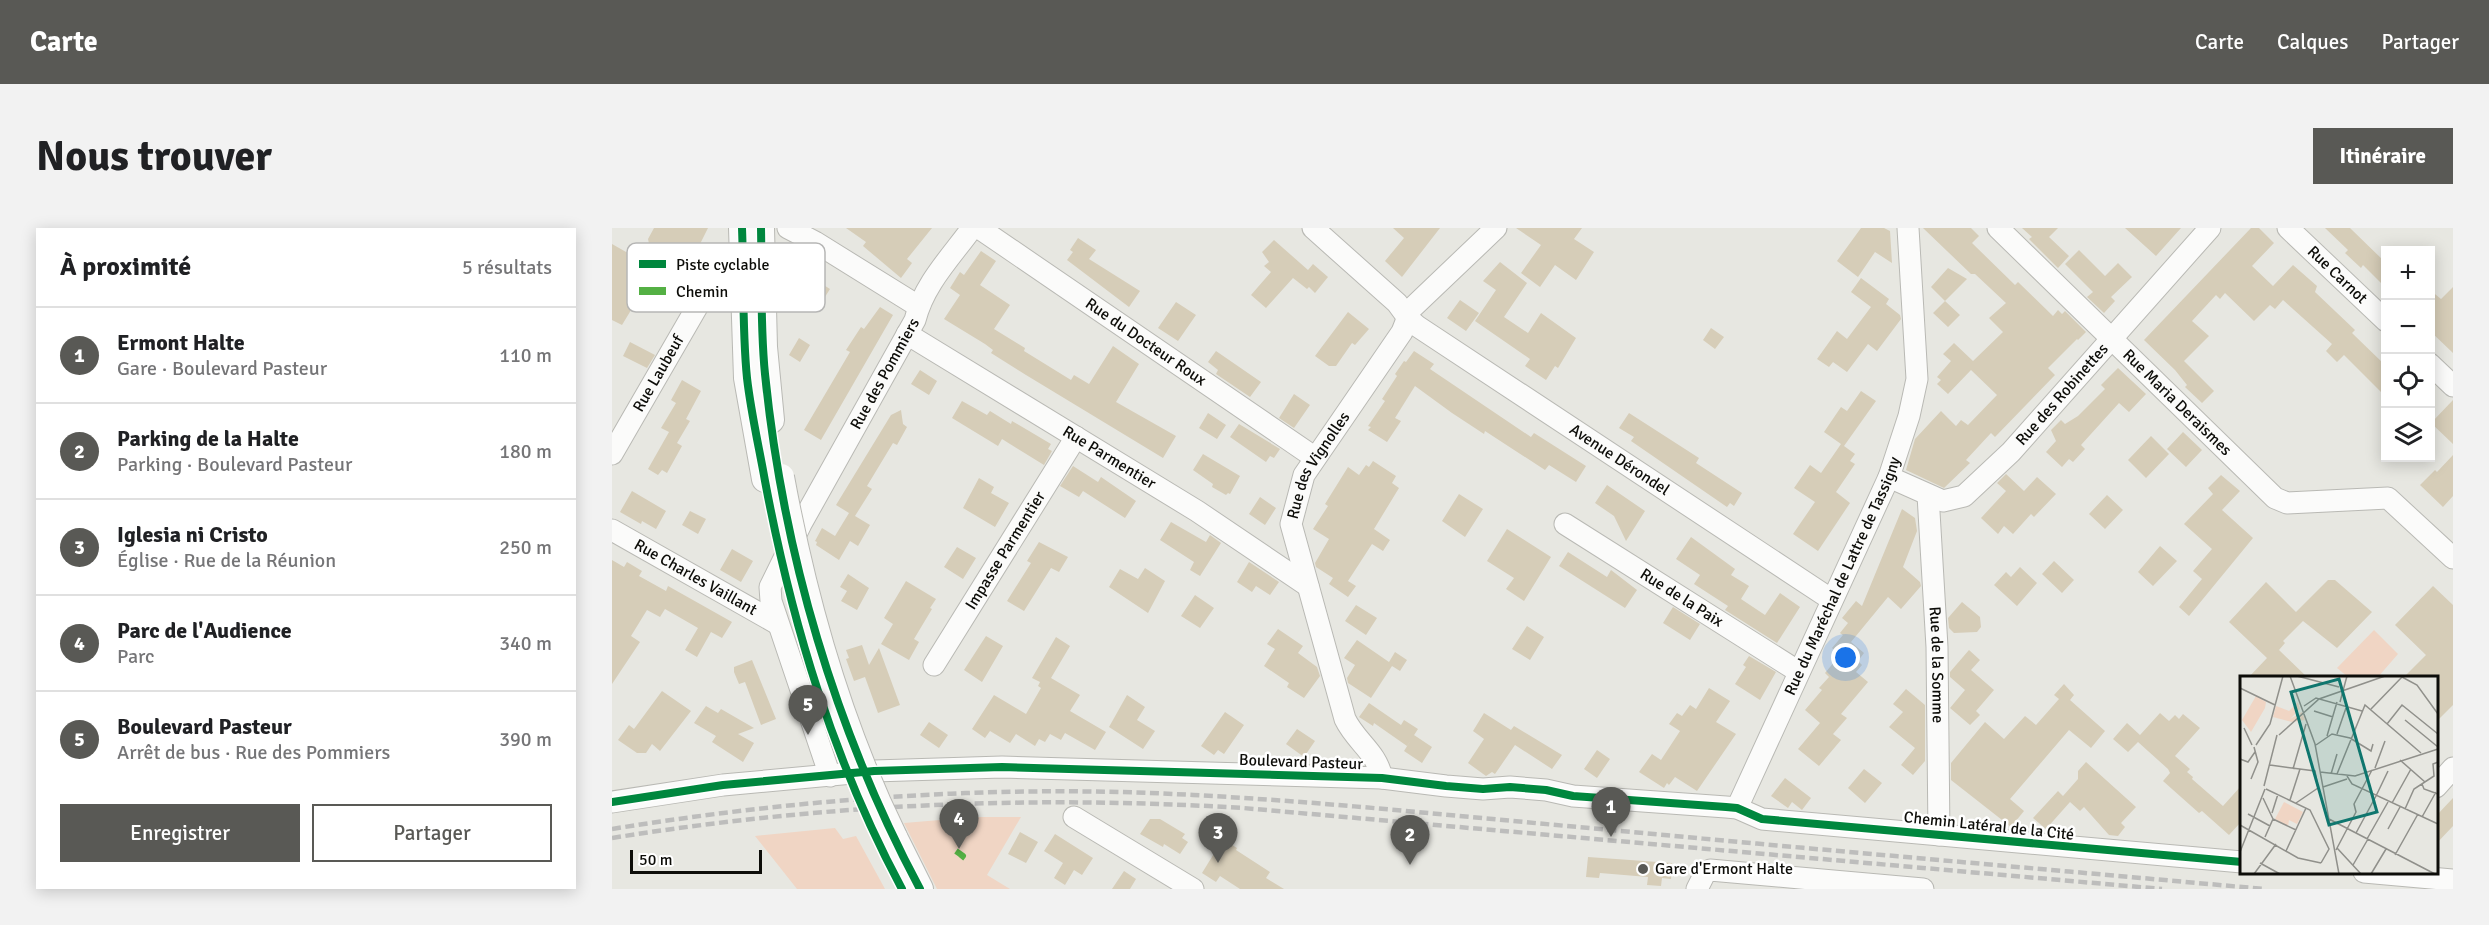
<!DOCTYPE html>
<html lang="fr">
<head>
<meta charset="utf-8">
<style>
  body { margin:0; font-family:Signika,sans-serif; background:#f2f2f2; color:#202124 }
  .controls { position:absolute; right:18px; top:18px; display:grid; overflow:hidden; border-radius:0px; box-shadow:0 3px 15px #0003 }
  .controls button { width:54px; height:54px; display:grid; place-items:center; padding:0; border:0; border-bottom:2px solid #e0e0e0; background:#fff; color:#202124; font:30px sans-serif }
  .scale { position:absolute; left:18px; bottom:15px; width:132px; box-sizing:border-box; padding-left:6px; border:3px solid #0d0d09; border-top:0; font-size:16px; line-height:21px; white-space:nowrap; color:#0d0d09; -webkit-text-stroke:4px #fff; paint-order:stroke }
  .you { position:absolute; left:1234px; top:430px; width:21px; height:21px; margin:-15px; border:4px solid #fff; border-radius:50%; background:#1a73e8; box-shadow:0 0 0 9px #1a73e833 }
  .badge { display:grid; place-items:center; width:39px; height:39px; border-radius:50%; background:#595955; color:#fff; font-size:20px; font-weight:700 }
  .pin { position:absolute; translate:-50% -50px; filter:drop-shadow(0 2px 3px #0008) }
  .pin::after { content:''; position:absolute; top:32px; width:21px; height:18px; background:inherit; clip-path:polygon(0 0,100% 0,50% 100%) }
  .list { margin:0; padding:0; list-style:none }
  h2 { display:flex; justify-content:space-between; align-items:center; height:78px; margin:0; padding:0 24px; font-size:26px }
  h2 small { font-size:20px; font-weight:400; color:#757577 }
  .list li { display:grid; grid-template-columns:39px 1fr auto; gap:18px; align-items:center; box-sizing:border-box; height:96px; padding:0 24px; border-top:2px solid #e0e0e0 }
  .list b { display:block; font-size:22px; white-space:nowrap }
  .list p { margin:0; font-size:20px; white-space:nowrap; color:#757577 }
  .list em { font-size:20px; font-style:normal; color:#757577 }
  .actions { display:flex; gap:12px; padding:18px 24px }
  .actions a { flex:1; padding:14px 0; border:2px solid #595955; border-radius:0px; text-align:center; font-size:21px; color:#595955 }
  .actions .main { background:#595955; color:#fff }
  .icon { flex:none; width:33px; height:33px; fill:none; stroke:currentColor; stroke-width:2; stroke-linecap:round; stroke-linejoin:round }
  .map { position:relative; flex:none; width:1841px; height:661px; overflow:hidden; border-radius:0px }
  header { display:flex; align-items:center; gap:36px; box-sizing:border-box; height:84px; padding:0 30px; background:#595955; color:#fff }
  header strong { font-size:28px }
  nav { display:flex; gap:33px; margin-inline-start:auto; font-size:21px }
  .intro { display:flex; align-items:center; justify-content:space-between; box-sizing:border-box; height:144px; padding:0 36px }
  h1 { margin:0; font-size:42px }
  .button { padding:15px 27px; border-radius:0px; background:#595955; color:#fff; font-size:21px; font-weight:700 }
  main { display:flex; gap:36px; padding:0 36px }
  aside { flex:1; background:#fff; border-radius:0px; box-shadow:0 3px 15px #0003 }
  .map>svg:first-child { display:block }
</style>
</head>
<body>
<header>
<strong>Carte</strong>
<nav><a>Carte</a><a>Calques</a><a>Partager</a></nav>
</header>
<div class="intro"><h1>Nous trouver</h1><a class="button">Itinéraire</a></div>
<main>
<aside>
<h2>À proximité<small>5 résultats</small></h2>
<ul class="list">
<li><span class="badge">1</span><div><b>Ermont Halte</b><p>Gare · Boulevard Pasteur</p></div><em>110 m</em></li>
<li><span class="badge">2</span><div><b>Parking de la Halte</b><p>Parking · Boulevard Pasteur</p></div><em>180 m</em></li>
<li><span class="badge">3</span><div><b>Iglesia ni Cristo</b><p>Église · Rue de la Réunion</p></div><em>250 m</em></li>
<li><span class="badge">4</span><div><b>Parc de l'Audience</b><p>Parc</p></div><em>340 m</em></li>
<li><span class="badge">5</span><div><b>Boulevard Pasteur</b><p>Arrêt de bus · Rue des Pommiers</p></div><em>390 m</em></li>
</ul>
<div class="actions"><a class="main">Enregistrer</a><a>Partager</a></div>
</aside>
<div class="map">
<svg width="1841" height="661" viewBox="0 0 1841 661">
  <rect width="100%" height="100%" fill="#e7e7e1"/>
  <path fill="#f0d5c4" d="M1762 402 1786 426 1766 449H1736L1725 440Z
    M364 589H409L375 647 398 661H325L292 595Z
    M223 600 231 611 244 608 273 661H185L143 608Z"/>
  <path fill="#d6cdb8" d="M42 0H96L86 20 79 15 61 48 42 39 36 11Z
    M234 0H320L295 31 300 35 289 50 251 18 254 14Z
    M781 0H828L790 49 773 33 792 10Z
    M904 0H970L962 11 982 24 964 52 943 37 928 59 909 45 929 17Z
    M1249 0H1272L1278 3 1280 35 1263 24 1246 49 1225 33Z
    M1311 0H1359L1367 8 1360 15 1403 57 1406 54 1441 88 1446 82 1450 86 1453 83 1474 104 1466 112 1465 111 1436 140 1443 147 1383 209 1379 205 1354 232 1358 235 1332 260 1294 242 1303 211 1329 183 1344 198 1349 192 1356 197 1385 167 1359 142 1336 166 1325 156 1329 152 1325 149 1339 133 1331 126 1342 115 1361 133 1391 104 1377 90 1394 75 1363 46H1359Z
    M1410 0H1446L1437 9 1457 28 1446 40 1417 11 1420 9Z
    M1513 0H1569L1544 28Z
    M1639 0H1647L1662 15 1640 38 1661 58 1681 37 1705 58 1703 64 1743 102 1740 105 1773 137V168L1732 127 1725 134 1714 123 1720 116 1671 72 1663 81 1658 77 1642 93 1613 65 1608 71 1604 67 1580 93 1597 108 1572 133 1602 163 1590 175 1573 159 1575 157 1563 142 1532 112Z
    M1713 0H1738L1773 34V59L1751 37 1749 40 1733 25 1736 22Z
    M466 10 484 22 477 31 528 63 517 79 455 32 461 24 458 22Z
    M662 12 696 42 701 36 716 49 703 65 697 59 695 61 681 50 654 80 639 67 659 44 652 38 657 34 650 24Z
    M0 16 44 41 10 97 0 92Z
    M1467 22 1493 48 1506 35 1520 49 1499 69 1503 73 1492 85 1475 69 1481 64 1453 36Z
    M369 23 384 33 368 57 398 77 382 101 413 120 412 123 459 152 462 147 477 156 501 118 527 136 504 174 564 208 551 230 414 147 379 125 381 122 373 116 332 91 348 67 338 60 348 44 352 47Z
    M888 34 915 55 892 89 916 105 929 85 964 110 946 140 943 138 934 152 913 138 918 131 863 93 884 62 871 53Z
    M1336 40 1355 51 1333 73 1319 59Z
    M186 41 218 61 206 80 174 60Z
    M1249 50 1277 71 1274 76 1288 87 1289 91 1265 123 1256 116 1235 144 1221 134 1217 139 1205 131 1225 103 1235 111 1259 79 1239 64Z
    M1841 59V125L1818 103V62L1829 71Z
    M848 72 867 85 854 103 835 90Z
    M1333 73 1348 87 1336 99 1321 85Z
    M564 74 584 87 566 113 546 100Z
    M268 79 281 87 209 212 192 202 238 124 234 122 249 99 252 101Z
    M736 84 757 101 743 117 740 115 724 138H717L703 128Z
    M1099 100 1112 109 1103 121 1091 112Z
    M187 110 198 117 188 134 177 127Z
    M18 114 43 127 35 140 11 128Z
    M604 123 649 154 638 169 604 146 606 142 596 134Z
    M802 123 822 136 818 141 919 209 922 205 974 238 964 254 937 237 933 242 873 203 872 206 840 185 803 158 783 190 789 193 775 214 756 202 759 199 756 198 773 173 770 171 785 148 783 146 792 133 794 134Z
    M1506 140 1534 166 1517 184 1507 175 1469 217 1473 221 1461 234 1457 231 1450 239 1434 224 1444 213 1439 202 1449 192 1453 196 1466 188 1493 161 1489 157Z
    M308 142 325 153 317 167 299 156Z
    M70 152 89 163 74 191 78 193 65 215 70 218 55 245 50 242 46 247 36 241 57 204 49 200 64 175 59 172Z
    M1249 163 1264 173 1232 218 1243 226 1238 233 1243 236 1224 264 1238 275 1206 323 1181 306 1203 274 1182 260 1198 237 1209 245 1229 216 1212 204 1229 179 1235 183Z
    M682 166 698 177 682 200 667 190Z
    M1841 172V216L1819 195Z
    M350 173 375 187 378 183 399 196 400 193 439 216 436 221 440 223 432 237 390 211 386 218 340 190Z
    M289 182 291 196 295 199 285 217 281 215 255 258 260 261 243 288 258 297 246 318 238 313 227 332 204 317 205 314 203 313 210 300 223 308 237 285 224 277 279 187Z
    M596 185 614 197 605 211 587 200Z
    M1017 185 1087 230 1084 235 1130 265 1122 278 1118 275 1115 279 1019 213 1022 209 1007 200Z
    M627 196 668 221 662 230 658 228 654 234 618 209Z
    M1571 204 1590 222 1574 239 1555 221Z
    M1539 208 1557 226 1534 250 1516 232Z
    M591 226 628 248 618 266 616 265 614 267 600 259 601 256 581 242Z
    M1841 227V268L1831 279 1808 257 1823 242 1825 244Z
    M761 233 784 248 780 255 787 260 762 301 778 312 771 323 760 316 736 353 744 358 736 369 717 356 721 350 704 339 703 335 717 311 701 301 716 278 713 276 736 239 747 247 754 237 757 239Z
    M461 238 486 254 489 249 524 273 513 290 471 263 467 269 448 258Z
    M1394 246 1412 263 1425 249 1444 266 1422 289 1419 286 1401 306 1392 298 1386 306 1369 290 1394 263 1385 255Z
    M1609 247 1628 263 1610 282 1641 310 1577 388 1567 379 1590 351 1581 343 1600 321 1572 296 1601 266 1596 260Z
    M367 250 382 259 379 265 397 275 383 299 351 280Z
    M995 257 1033 283 1014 313 1002 288 983 275Z
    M20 263 54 283 44 301 30 293 29 296 8 284Z
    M847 266 871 281 853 309 830 293Z
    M1495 267 1511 282 1493 301 1477 286Z
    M648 269 664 280 653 297 637 286Z
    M1290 281 1303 290 1305 303 1291 339 1308 354 1309 358 1289 381 1276 369 1239 414 1252 425 1246 433 1250 437 1244 444 1256 454 1229 486 1235 490 1221 506 1229 512 1207 538 1186 521 1208 495 1193 482 1210 462 1207 460 1217 449 1213 445 1228 427 1220 420 1231 407 1236 411 1228 405 1236 395 1230 390 1244 373 1250 378Z
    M78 283 94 291 86 306 70 297Z
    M559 294 594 314 598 307 609 315 588 348 578 342 582 334 548 312Z
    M895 301 939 329 912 373 894 361 902 350 875 333Z
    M1079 309 1123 341 1119 347 1137 358 1129 371 1153 387 1168 365 1188 379 1165 415 1113 382 1116 378 1082 356 1088 347 1064 331Z
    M427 314 456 329 447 344 439 340 412 383 395 373 419 335 415 333Z
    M1548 318 1565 333 1541 358 1526 344Z
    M345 319 364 330 351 351 332 339Z
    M120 321 141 333 129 354 108 342Z
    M956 324 995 349 999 342 1025 362 1013 380 947 338Z
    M0 332 12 339 15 334 30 343 27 348 54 363 56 358 120 394 110 410 99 404 85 429 73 422 86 400 53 381 48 389 35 382 19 408 28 414 0 456Z
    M1442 333 1462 352 1450 365 1430 346Z
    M637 334 667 354 658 367 644 358 640 364 625 354Z
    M1408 339 1425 355 1405 378 1382 357 1394 344 1399 349Z
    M533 340 553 353 536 385 497 359 508 341 526 351Z
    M236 346 257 360 245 382 229 373 235 363 228 359Z
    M1716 352H1723L1760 384 1725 420 1691 393 1671 413 1673 415 1667 422 1696 450H1636L1655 430 1617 394 1654 354 1684 384Z
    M294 353 324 371 318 380 320 381 302 411 307 414 297 432 269 416 281 396 272 390Z
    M1821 358 1841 377V477L1824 494V450H1791L1814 427 1783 397Z
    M583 367 602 380 588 400 569 388Z
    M1350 374 1368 389 1369 399 1365 404 1342 405 1337 400 1336 390Z
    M744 377 765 390 754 407 733 393Z
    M1061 379 1088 396 1078 412 1051 395Z
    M915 398 932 409 918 432 900 421Z
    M666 401 691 418 686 425 705 439 708 448 692 470 675 459 677 455 652 438 663 421 655 416Z
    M374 408 391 418 370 454 352 442Z
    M444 409 458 418 439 450 468 467 458 483 494 504 483 522 453 505 449 512 438 506 433 514 427 511 423 518 404 506 398 515 378 503 373 510 360 501 382 467 414 486 429 460 426 458 428 454 420 450Z
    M745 412 777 434 783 424 795 432 788 443 780 438 759 470 736 455 735 450 743 437 732 430Z
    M250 417 257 437 267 420 288 477 266 485 253 449 242 453 234 431 237 430 234 422Z
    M1357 422 1368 432 1359 442 1382 462 1364 483 1368 487 1358 497 1338 480 1353 462 1338 449V444Z
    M1137 428 1164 444 1148 472 1123 456 1134 439 1131 437Z
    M140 432 164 491 149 497 133 454 127 456 122 444V439Z
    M1452 456 1462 467 1458 472 1493 503 1479 520 1457 502 1398 571 1412 583 1399 599 1339 552V535L1373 494 1392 511 1413 488 1424 497 1447 471 1442 467Z
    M1097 460 1118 473 1104 494 1124 506 1085 563 1063 549 1057 557 1055 555 1052 560 1027 544 1040 526 1049 532 1068 503 1057 496 1065 485 1070 488 1078 477 1084 481Z
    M1294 461 1313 477V533L1301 547 1289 537 1303 520 1277 499 1291 484 1281 476Z
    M50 463 79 483 48 523 40 516 34 525H25L6 512 17 497 22 501Z
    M515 467 533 479 525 492 543 503 531 521 497 499Z
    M757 475 789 497 792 492 806 501 795 518 762 495 761 498 747 489Z
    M94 478 106 485 109 481 142 500 126 506 142 515 131 534 100 514 104 508 82 495Z
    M613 484 632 497 612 526 606 522 602 527 589 518Z
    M872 485 899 502 902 498 950 527 940 541 903 517 883 546 880 544 874 548 856 535 872 511 861 503Z
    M1548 485 1557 493 1563 487 1567 491 1571 486 1588 500 1563 528 1578 541 1575 544 1581 549 1580 551 1611 578 1629 558V594L1617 607 1590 583 1587 585 1551 553 1558 545 1556 541 1526 514 1516 524 1501 511 1515 495 1528 507Z
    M317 494 336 507 327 520 308 507Z
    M685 501 703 513 692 529 674 516Z
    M802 507 820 519 810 535 792 523Z
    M985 522 998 531 985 550 972 541Z
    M1474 534 1524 579 1509 595 1513 599 1506 608 1497 607 1472 579 1468 583 1458 574 1434 601 1421 590 1446 563 1451 568 1466 551V543Z
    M1252 541 1270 555 1253 575 1236 560Z
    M1173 550 1199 570 1190 582 1180 574 1176 580 1159 568Z
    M1841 570V598L1824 616V588Z
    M538 591H548L573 606 570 610 576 614 568 626 552 616 551 619 528 606Z
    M408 604 426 614 414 635 396 626Z
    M443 606 481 630 470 647 462 642 453 657 442 650 451 635 432 623Z
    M611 611 625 620 624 622 658 644 654 650 672 661H628L608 648 604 654 590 645Z
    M976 629 1060 635 1059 651 1050 650 1049 658 1035 657 1036 649 988 645 987 650 974 649Z
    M512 643 524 651 518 661H500Z"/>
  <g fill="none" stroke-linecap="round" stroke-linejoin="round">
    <defs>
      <g id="minor">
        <path d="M176 0 203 14 306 78"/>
        <path id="s1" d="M367 0 702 229"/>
        <path id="s2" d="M701 0 785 75 796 90 805 98 1220 372"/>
        <path id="s3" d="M1386 0 1663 270 1675 275 1776 270 1841 330"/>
        <path id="s4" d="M1676 0 1774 93"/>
        <path id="s5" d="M295 106 585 283 696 358"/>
        <path d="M1818 136 1841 158"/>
        <path id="s6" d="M0 226 111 34"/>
        <path id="s7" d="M1277 249 1331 273 1352 268 1399 224 1598 0"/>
        <path id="s8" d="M1316 267 1325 419 1327 607"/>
        <path id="s9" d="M953 296 1187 444"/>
        <path id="s10" d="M0 302 166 396"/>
        <path id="s11" d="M322 437 464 209"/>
        <path id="s12" d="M218 548 159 373 158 359 189 296 303 92C312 56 339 29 360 0"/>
        <path id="s13" d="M770 550C765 524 744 514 733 491L679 296 692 247 790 104 799 81 884 0"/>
        <path d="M1824 559 1841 540"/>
        <path d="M0 574 111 557 262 543 390 539 770 550 834 558 871 561 898 559 934 562 961 568 1114 579 1125 580 1150 591 1630 634"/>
        <path id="s14" d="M1125 580 1277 249 1297 188 1305 151 1296 0"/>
        <path d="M462 589 581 661"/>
        <path d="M1752 644 1841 652"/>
        <path d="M1085 661 1093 645 1098 642 1311 661"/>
      </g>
      <path id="major" d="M130 0 135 150 153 251
        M149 0 152 119 159 192
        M282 609 308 661"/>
    </defs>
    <use href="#minor" stroke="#b9b9b4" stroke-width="23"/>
    <use href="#major" stroke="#b9b9b4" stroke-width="28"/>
    <use href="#minor" stroke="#fbfbfa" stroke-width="21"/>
    <use href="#major" stroke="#fbfbfa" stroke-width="26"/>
    <path stroke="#bdbdbc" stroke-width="4.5" stroke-dasharray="9 4.5" stroke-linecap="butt" d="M0 601C191 570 387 556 581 567 717 574 853 589 988 601 1209 622 1431 641 1652 661
      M0 610C212 576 417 567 631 580L1550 661"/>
    <defs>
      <path id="major-bridge" d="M169 249C192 374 226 495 282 609"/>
    </defs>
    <use href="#major-bridge" stroke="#b9b9b4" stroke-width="28" stroke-linecap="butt"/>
    <use href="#major-bridge" stroke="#fbfbfa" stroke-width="26"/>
    <path stroke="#54b044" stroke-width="6" stroke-dasharray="12 6" stroke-linecap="butt" d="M344 623 351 628 347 633"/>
    <defs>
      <path id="cycleway" d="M130 0C132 50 130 101 135 150 139 185 147 219 153 253 180 396 221 532 290 661
        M149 0C150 48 148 97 153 146 171 325 223 502 308 661
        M0 574 111 557 262 543 390 539 770 550 834 558 871 561 898 559 934 562 961 568 1114 579 1125 580 1150 591 1630 634"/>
    </defs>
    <use href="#cycleway" stroke="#fff" stroke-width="11"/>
    <use href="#cycleway" stroke="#00873e" stroke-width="8"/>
  </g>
  <circle fill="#595955" stroke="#fff" stroke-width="2" cx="1031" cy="641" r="6"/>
  <g text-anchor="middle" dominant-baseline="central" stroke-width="5" stroke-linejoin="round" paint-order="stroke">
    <g font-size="16" fill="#0d0d09" stroke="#fff">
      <text stroke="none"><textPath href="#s4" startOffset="68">Rue Carnot</textPath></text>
      <text stroke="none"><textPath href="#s1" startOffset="202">Rue du Docteur Roux</textPath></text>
      <text stroke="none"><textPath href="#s6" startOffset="93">Rue Laubeuf</textPath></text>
      <text stroke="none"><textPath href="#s12" startOffset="441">Rue des Pommiers</textPath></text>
      <text stroke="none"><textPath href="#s7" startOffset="222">Rue des Robinettes</textPath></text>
      <text stroke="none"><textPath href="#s3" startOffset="250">Rue Maria Deraismes</textPath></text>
      <text stroke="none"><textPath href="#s5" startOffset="237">Rue Parmentier</textPath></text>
      <text stroke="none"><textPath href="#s2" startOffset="386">Avenue Dérondel</textPath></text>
      <text stroke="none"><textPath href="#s13" startOffset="338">Rue des Vignolles</textPath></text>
      <text stroke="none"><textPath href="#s11" startOffset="135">Impasse Parmentier</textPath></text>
      <text stroke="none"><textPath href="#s14" startOffset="255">Rue du Maréchal de Lattre de Tassigny</textPath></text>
      <text stroke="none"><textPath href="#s10" startOffset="96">Rue Charles Vaillant</textPath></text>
      <text stroke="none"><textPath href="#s9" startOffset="138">Rue de la Paix</textPath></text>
      <text stroke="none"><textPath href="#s8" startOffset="170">Rue de la Somme</textPath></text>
      <text transform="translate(689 534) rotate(2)">Boulevard Pasteur</text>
      <text transform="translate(1377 598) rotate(6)">Chemin Latéral de la Cité</text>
    </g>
    <g font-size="16" fill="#0d0d09" stroke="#fff" text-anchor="start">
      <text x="1043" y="641">Gare d'Ermont Halte</text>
    </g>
  </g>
  <g transform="translate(1628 448)">
    <rect width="198" height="198" fill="#e7e7e1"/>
    <path d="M16 20 26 26 25 32 11 56 2 44ZM58 26 60 33 50 43 62 36 65 44 52 46 33 41 36 30 49 35ZM44 126 63 136 57 148 49 144 48 150 35 143Z" fill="#f0d5c4"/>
    <path fill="none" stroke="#90908b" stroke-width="1.5" d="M50 0 75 68 99 198M57 0 99 11M162 1 177 9 198 38M0 12 35 29M100 26 107 0M64 30 76 22 122 35M131 33 162 1M74 35 93 41M165 44 198 71M147 48 162 29 198 58M4 52 12 69M97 58 107 29M39 59 79 23 145 0M87 60 97 26M16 69 30 48 43 0M76 69 92 58 110 62 131 75 133 68M0 83 8 86 15 76M160 84 185 106M30 89 75 95 78 112 56 127M135 92 145 65M53 93 66 48M80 96 115 100 198 73M91 98 97 78M97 98 125 29 181 77M107 100 112 108 198 148M11 103 18 86 14 71M182 108 184 113 198 118M24 110 37 59M83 111 107 103M26 113 70 134 89 173 81 187M136 120 148 95M23 122 33 143M50 124 60 93M152 127 171 93M165 133 174 113 194 100 193 88 198 86M32 137 38 118M8 138 30 150M182 141 196 116M33 143 56 154M89 143 195 198M0 149 58 182 81 187M148 153 160 131M116 157 136 120M25 161 33 143M127 163 148 126M97 172 121 198M96 174 116 136 114 128 132 94M46 175 66 132M0 176 25 113M155 179 178 138M20 187 40 198M113 189 128 163M14 198 36 168M131 198 146 173"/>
    <path fill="#0f766e" fill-opacity="0.15" stroke="#0f766e" stroke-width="3" d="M99 3 137 136 89 149 51 16Z"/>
    <rect width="198" height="198" fill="none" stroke="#0d0d09" stroke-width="3"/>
  </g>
  <rect x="15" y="15" width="198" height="69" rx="9" fill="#fff" stroke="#b6b6b5" stroke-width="1.5"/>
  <rect x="27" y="32" width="27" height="8" fill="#00873e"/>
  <rect x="27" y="59" width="27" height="8" fill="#54b044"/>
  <g font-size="16" fill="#0d0d09">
    <text x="64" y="42">Piste cyclable</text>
    <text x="64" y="69">Chemin</text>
  </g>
</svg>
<div class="controls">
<button>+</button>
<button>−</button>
<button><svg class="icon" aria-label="locate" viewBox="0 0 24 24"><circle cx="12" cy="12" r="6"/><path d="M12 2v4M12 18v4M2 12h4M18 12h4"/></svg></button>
<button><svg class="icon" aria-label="layers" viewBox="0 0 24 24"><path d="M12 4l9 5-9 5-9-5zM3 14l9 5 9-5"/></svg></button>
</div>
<div class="scale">50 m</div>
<div class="you"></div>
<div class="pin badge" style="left:999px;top:609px">1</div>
<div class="pin badge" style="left:798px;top:637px">2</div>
<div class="pin badge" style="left:606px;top:635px">3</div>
<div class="pin badge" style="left:347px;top:621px">4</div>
<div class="pin badge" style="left:196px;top:507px">5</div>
</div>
</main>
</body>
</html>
